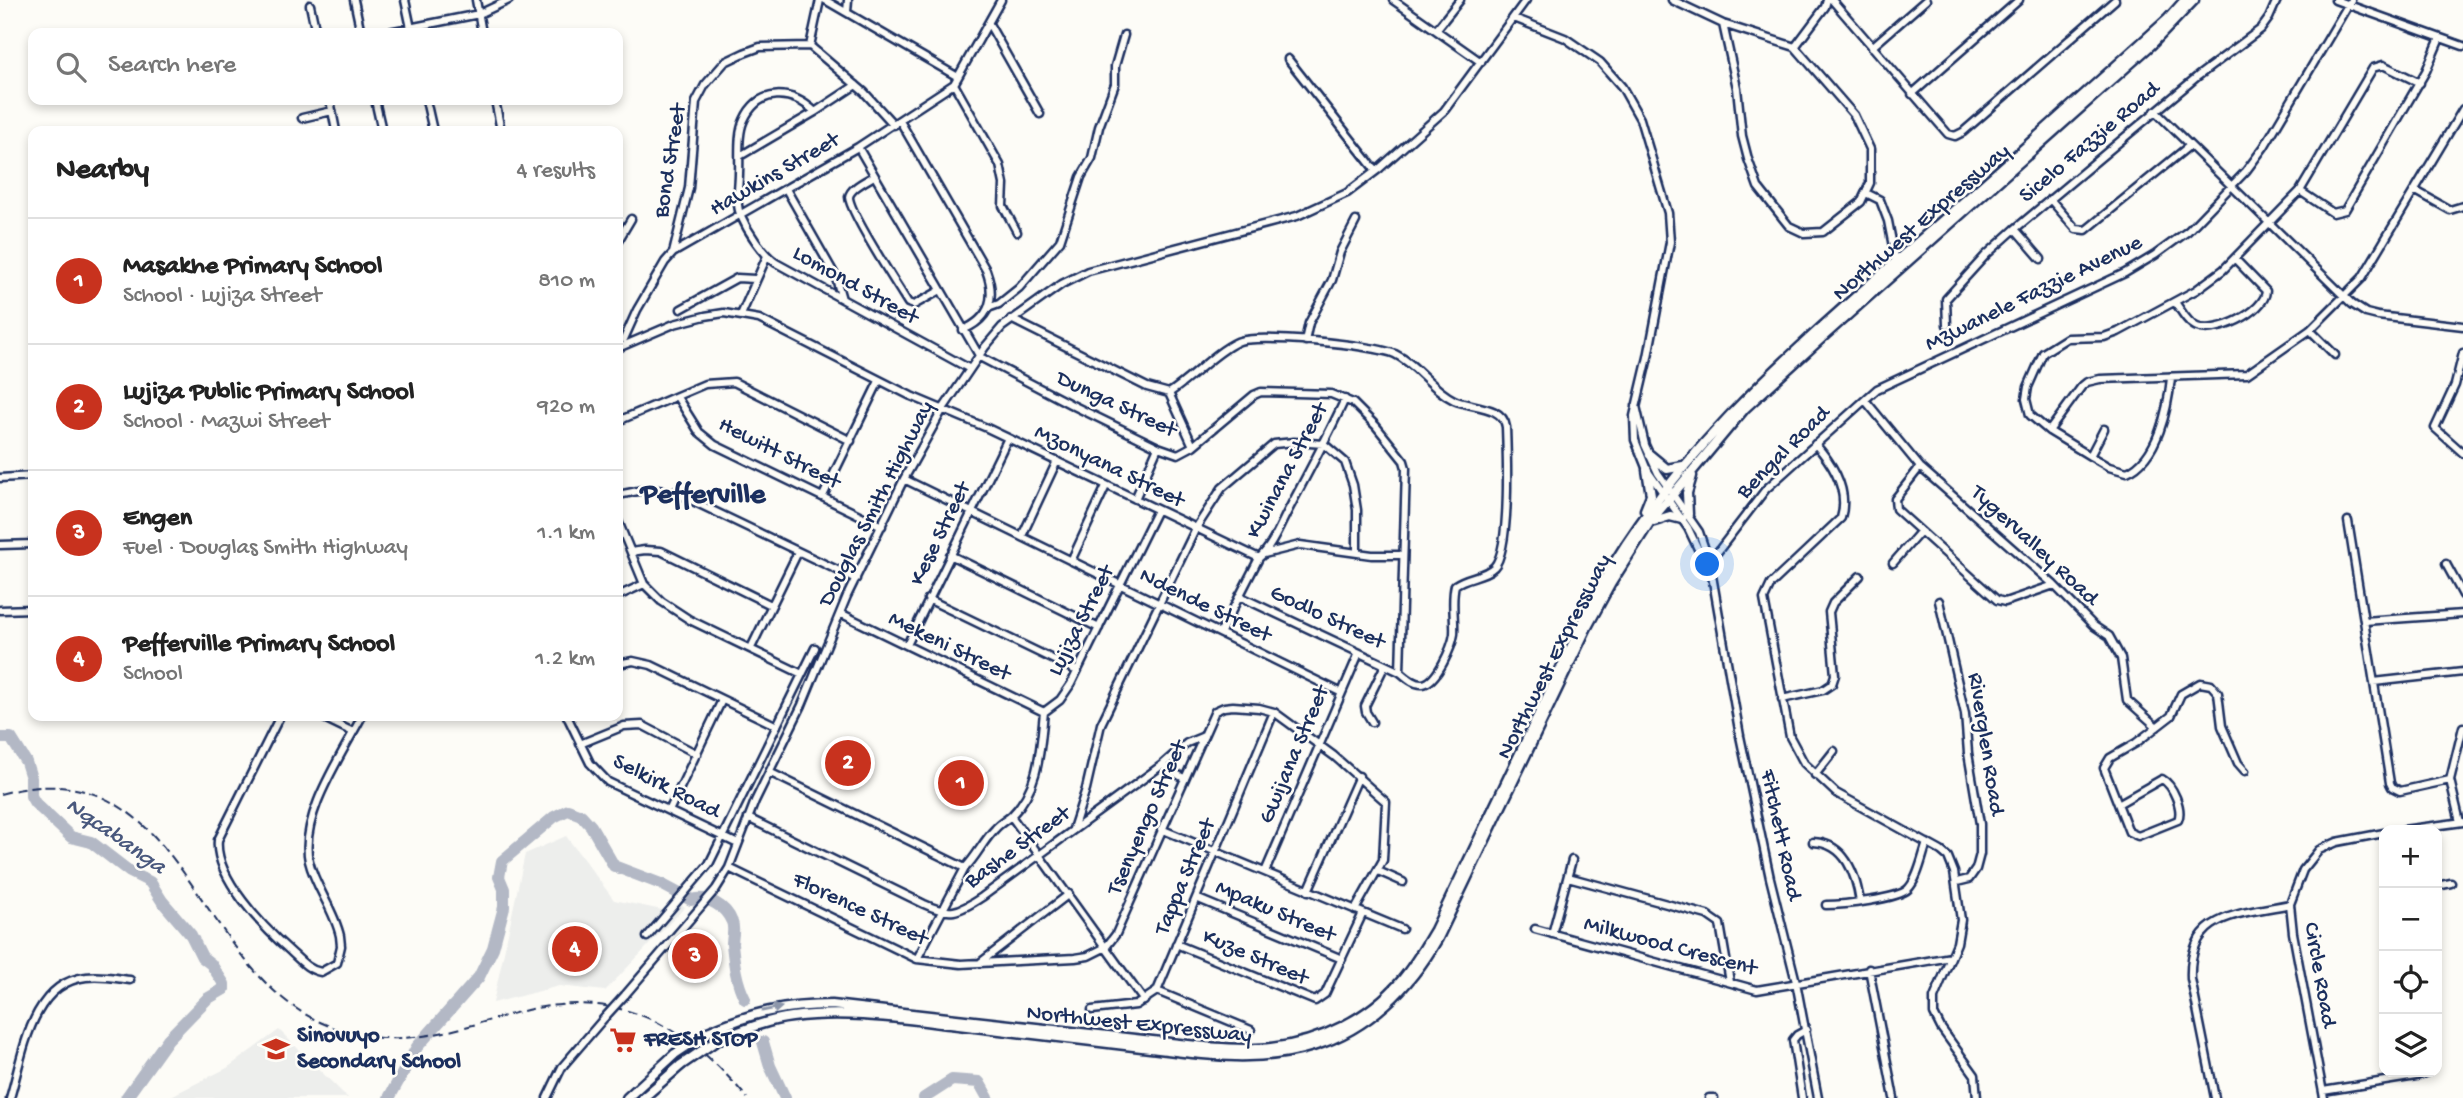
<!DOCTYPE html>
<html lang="en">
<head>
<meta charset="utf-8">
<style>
  body { margin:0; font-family:"Gochi Hand",sans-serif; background:#f2f2f2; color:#222 }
  .controls { position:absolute; right:21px; bottom:21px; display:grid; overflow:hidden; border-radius:14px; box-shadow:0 4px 10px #0003 }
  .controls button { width:63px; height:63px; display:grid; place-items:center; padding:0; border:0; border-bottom:2px solid #e0e0e0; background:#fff; color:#222; font:35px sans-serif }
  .you { position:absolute; left:1708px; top:565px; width:24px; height:24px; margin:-18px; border:5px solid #fff; border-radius:50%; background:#1a73e8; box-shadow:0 0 0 10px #1a73e833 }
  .badge { display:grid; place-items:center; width:46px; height:46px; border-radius:50%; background:#c8321e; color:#fff; font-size:23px; font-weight:700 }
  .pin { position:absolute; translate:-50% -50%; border:4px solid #fff; box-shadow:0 2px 7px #0006 }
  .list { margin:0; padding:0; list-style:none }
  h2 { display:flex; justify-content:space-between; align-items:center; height:91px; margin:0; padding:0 28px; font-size:30px }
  h2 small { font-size:23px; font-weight:400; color:#767676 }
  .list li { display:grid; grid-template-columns:46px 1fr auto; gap:21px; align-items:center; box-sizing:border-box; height:126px; padding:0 28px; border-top:2px solid #e0e0e0 }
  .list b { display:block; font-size:26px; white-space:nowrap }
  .list p { margin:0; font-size:23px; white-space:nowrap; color:#767676 }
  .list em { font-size:23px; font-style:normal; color:#767676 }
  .icon { flex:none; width:38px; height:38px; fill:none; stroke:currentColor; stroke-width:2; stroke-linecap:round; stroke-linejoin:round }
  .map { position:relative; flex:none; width:2463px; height:1098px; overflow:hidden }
  .search { position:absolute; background:#fff; box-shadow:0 4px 10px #0003; left:28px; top:28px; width:595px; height:77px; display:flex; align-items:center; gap:18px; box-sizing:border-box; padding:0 24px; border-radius:14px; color:#767676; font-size:26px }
  .panel { position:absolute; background:#fff; box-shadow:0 4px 10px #0003; left:28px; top:126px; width:595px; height:595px; border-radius:14px }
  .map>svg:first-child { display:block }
</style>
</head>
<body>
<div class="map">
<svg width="2463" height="1098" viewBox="0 0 2463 1098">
  <rect width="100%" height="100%" fill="#fdfcf7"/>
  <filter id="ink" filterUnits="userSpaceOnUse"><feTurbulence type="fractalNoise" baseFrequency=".0143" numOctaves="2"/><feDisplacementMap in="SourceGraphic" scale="14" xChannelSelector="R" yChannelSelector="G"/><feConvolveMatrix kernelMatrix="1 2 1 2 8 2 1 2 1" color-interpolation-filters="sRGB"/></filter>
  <g filter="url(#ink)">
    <path fill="#edeeec" d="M566 836 614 900 667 911 677 903 685 907 605 991 559 986 493 1003 525 854Z
      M279 1030 348 1098H167L227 1068Z"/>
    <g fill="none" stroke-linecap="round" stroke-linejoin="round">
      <path stroke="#b3b8c5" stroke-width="12" d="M0 738H11L26 762 31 778V796L35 803 71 837 91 842 130 872 150 882 162 901 191 935 202 957 211 964 224 984V989L207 999 168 1039 126 1098
        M763 1042 770 1066 785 1098
        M389 1098 417 1047 479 977 493 948 504 907V889L499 877 502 861 554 817 568 810 581 815 591 826 614 866 661 884 691 900C707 895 726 906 732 922 735 929 732 937 732 944 734 963 736 982 745 999
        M924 1098 952 1080 979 1082 988 1098"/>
      <defs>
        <path id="minor" d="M354 0 361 33
          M405 0 412 33
          M476 0 482 33
          M825 0 958 77
          M1393 0 1481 62
          M1672 0 1723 24 1795 47 1854 115 1870 149V183L1861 202 1823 232 1804 233 1789 226 1758 187 1748 159 1742 136 1737 88 1723 24
          M1832 0 1948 134 1955 136 1963 132 2115 0
          M2335 0 2463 46
          M310 5 316 33
          M847 12 848 0
          M1514 18 1565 38 1600 62 1622 87 1640 119 1668 213 1670 242 1648 357 1634 416 1635 440 1647 470 1688 528 1708 570
          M989 24 1040 114
          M1436 30 1460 0
          M384 33 479 14 509 0
          M810 46 820 0
          M1795 47 1825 7 1827 0
          M1872 47 1926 0
          M1288 59 1376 171
          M954 84 1000 165 1004 184 1003 206 1017 232
          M1912 94 2019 0
          M330 100 336 131
          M375 100 382 131
          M426 100 433 131
          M495 100 501 131
          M2155 111 2352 304 2366 313 2378 316 2463 326
          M815 112C792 90 759 87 744 120 737 135 740 157 739 173 739 187 735 204 741 216 748 232 762 253 776 263L970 369
          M302 118 332 111
          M900 121 986 270C996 297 991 318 963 330
          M858 147 980 357 1070 404 1158 447 1178 454 1193 446 1254 395 1261 392 1331 394 1353 403 1376 426 1404 461 1406 468 1400 672
          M740 156 815 112 856 85
          M874 176C866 181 850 188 849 197 849 211 893 279 903 295L908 303 914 305 941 290
          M786 189 835 275 842 299
          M2300 191 2333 213 2345 210 2426 71 2440 38
          M2416 191 2450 210 2463 206
          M1866 193 1880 200 1888 221 1896 262
          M2050 199 2076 229 2086 230 2189 146
          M2015 229 2041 259
          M618 241 631 219
          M673 253 858 147 954 84 1001 0
          M2175 302C2181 310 2187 323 2197 327 2216 335 2265 312 2266 291L2235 259
          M988 308 999 304 1019 288 1060 241 1081 177 1092 158 1099 127 1115 84V66L1124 35
          M681 309 737 278 755 279
          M741 315 767 256
          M1011 319 1147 387 1169 393C1191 379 1215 352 1237 342 1255 333 1375 345 1395 354 1418 365 1431 389 1454 400 1471 408 1503 405 1506 427 1507 455 1511 549 1494 567 1484 577 1467 576 1455 585 1451 601 1455 618 1454 634 1452 647 1437 682 1423 684 1414 685 1406 677 1400 672L1239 596
          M1947 325 1946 299 1986 255 2015 229 2198 76 2261 29 2269 18 2277 0
          M2310 330 2335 355
          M624 339 637 310 665 262 673 253 689 188 696 102 705 85 725 62 744 53 760 47 810 46 864 92 894 125
          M1305 341 1309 323 1332 280 1340 252 1356 221
          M618 348 674 324 705 316 724 313 759 319 911 396 987 428 1259 558
          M2463 353 2455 385 2435 428 2463 453
          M2171 378C2168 408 2158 459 2127 472L2109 467 2090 456 2049 431 2030 415 2026 399 2028 387 2043 353 2067 338 2104 337 2118 332 2196 290 2223 270 2300 191 2373 68 2383 65 2420 83
          M1169 393 1193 446
          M677 397 699 432 715 445 882 526
          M1865 400 1920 467 2054 585 2094 626 2109 636 2121 658 2127 700 2157 727
          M1636 406 1645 445 1658 473 1699 532 1710 564 1740 736 1770 878 1796 982 1818 1098
          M618 421 705 384 734 382 851 441
          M2049 431 2082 386 2087 382 2100 379 2247 374 2310 330 2362 278 2463 109
          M1815 444C1833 464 1849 491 1841 518L1771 584 1764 599 1790 737 1804 763 1836 793 1941 851 1948 857 1954 872 1961 920 1957 943 1934 998V1014L1941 1028 1975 1075 1977 1098
          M2090 456 2104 429
          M1920 467 1895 499 1896 509 1997 600 2005 602 2054 585
          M0 478 33 476
          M904 479 1340 692
          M618 495 648 489 674 492 856 579
          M823 496 879 381
          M1135 499 1158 447
          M618 521 644 584 661 601 690 620 802 674
          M2348 521 2390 783 2392 787 2400 791 2450 780
          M1022 536 1057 461
          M0 545 33 544
          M631 552 645 550 661 551 771 605
          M1264 554 1300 545 1372 555H1403
          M950 555 1099 628
          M1071 561 1106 486
          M1893 563 1920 532
          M2446 564 2463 595
          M1706 567 1766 489 1877 389 2125 273 2155 255 2188 231 2246 171 2264 147 2351 0
          M618 596 644 584
          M928 599 1077 671
          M1939 601 1965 714 1968 753 1980 824V854L1976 869 1969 879 1957 882
          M0 610 33 609
          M840 613 1044 712
          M2364 621 2463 614
          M1221 632 1259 558C1273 546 1281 523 1290 507 1309 471 1328 436 1345 399
          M907 645 1008 438
          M751 648 798 552
          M618 664 633 661 651 665 777 726
          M2374 682 2463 672
          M1782 699 1823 690 1832 684 1835 675 1829 612 1833 603 1860 576
          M280 716 218 840C214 877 264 928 290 951 299 959 308 970 321 972L337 963 341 946 340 936C334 909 315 887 309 861 299 816 342 755 362 716
          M320 716 353 732
          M567 716 590 763 608 782 738 844
          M1372 722 1366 712 1365 706 1385 665
          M580 744 624 726 642 725 697 754
          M1162 765 1187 743 1204 736
          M769 772 965 868
          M1815 775 1834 751
          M2118 804 2162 779C2173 785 2183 809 2178 820L2138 836 2129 832 2104 768 2110 758 2136 743 2171 716 2181 694 2200 683 2211 685 2218 693 2222 726 2238 763 2245 771
          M669 811 722 700
          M1011 816 1144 1001
          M748 818 924 904C950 916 958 913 982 897L1162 765 1185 779
          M2460 822 2450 780 2463 727
          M1073 829 1086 789 1101 724 1196 528 1222 488 1274 444 1294 442 1324 444 1345 462 1353 485 1357 510V553
          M1161 829 1402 929
          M2403 830 2463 822
          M1813 842C1846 843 1856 875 1860 902
          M729 868 917 959 961 964 1075 958 1088 956 1106 947 1116 934 1215 711 1224 707 1233 706 1259 708 1274 712 1334 756 1386 802 1383 860 1355 910
          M1378 871 1403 882
          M1265 872 1359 653
          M1568 877 1707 915 1720 924 1730 982
          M2437 886 2451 883
          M1308 891 1359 776
          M1196 898 1342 959
          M1826 905C1842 905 1898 899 1908 889 1918 879 1922 857 1927 843
          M1535 929 1757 990 1951 957
          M1552 934 1572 860
          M647 937 709 864 815 648
          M1176 944 1315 1001 1325 994 1363 913
          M917 959 965 868C977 856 983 841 995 829 1000 823 1007 820 1012 815 1040 787 1040 749 1044 712L1060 700 1071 684 1157 510
          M981 962 1069 894
          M1869 969 1894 1098
          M1157 991 1251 1030
          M625 995 716 889 729 868 755 801 802 705 847 596 904 479 943 409 985 347 1002 327 1062 284 1088 271 1297 216 1347 193 1380 168 1444 111 1526 0
          M1092 1010 1136 1005 1157 991 1274 712
          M2323 1091 2416 1076 2427 1072
          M10 1098C23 1055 31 983 86 977 101 975 115 978 130 980
          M547 1098 562 1067 605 1017
          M1709 1098H1714
          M1802 1098 1793 1040 1797 1035 1806 1030
          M2215 1098 2191 979C2188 912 2239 915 2290 904
          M2324 1098 2293 933 2290 904 2303 870 2319 850 2337 842 2384 833"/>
        <path id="major" d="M1650 455 1667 469 1683 466
          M1645 510 1651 495 1647 470
          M1688 514 1687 493 1692 476
          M1654 521 1670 516 1682 519
          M708 1032C751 1013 784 1005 832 1005L1206 1047C1227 1048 1249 1051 1271 1048 1320 1043 1370 1018 1402 980 1415 965 1425 947 1435 930L1600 587C1680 445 1798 348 1918 242 2002 169 2085 94 2168 19L2185 0
          M716 1041C741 1031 766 1020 792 1017 845 1010 898 1018 950 1024 1017 1032 1084 1040 1150 1048 1205 1055 1260 1063 1313 1046 1369 1029 1410 987 1438 938L1587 627 1611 583 1649 523 1745 408 1826 334 2151 45 2194 0
          M627 1098 675 1054
          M643 1098 681 1065"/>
      </defs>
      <use href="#minor" stroke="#1b2f5e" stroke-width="11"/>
      <use href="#major" stroke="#1b2f5e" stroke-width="13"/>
      <use href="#minor" stroke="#fdfcf7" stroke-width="6"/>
      <use href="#major" stroke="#fdfcf7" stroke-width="8"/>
      <path stroke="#1b2f5e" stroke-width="2" stroke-dasharray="10 5" stroke-linecap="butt" d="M0 794C181 744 191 963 320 1022 389 1054 447 1032 515 1013 615 986 684 1022 747 1098"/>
      <defs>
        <path id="minor-bridge" d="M605 1017 625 995"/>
        <path id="major-bridge" d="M675 1054 708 1032
          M681 1065 716 1041"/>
      </defs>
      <use href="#minor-bridge" stroke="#1b2f5e" stroke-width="11" stroke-linecap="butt"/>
      <use href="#major-bridge" stroke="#1b2f5e" stroke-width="13" stroke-linecap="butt"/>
      <use href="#minor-bridge" stroke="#fdfcf7" stroke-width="6"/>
      <use href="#major-bridge" stroke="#fdfcf7" stroke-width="8"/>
    </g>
    <defs><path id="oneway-solid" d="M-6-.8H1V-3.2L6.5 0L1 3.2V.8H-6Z" transform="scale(1.75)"/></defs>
    <use fill="#8c96aa" href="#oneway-solid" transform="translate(772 1009) rotate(-11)"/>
  </g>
  <defs>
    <symbol id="supermarket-bare" viewBox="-9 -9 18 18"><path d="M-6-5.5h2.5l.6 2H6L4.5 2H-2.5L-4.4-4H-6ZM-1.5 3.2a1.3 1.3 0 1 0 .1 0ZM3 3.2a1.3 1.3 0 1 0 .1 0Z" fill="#c8321e" stroke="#fdfcf7" stroke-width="2.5" paint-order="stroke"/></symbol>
    <symbol id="school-bare" viewBox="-9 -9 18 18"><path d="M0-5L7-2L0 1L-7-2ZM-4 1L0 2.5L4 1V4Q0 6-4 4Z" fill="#c8321e" stroke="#fdfcf7" stroke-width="2.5" paint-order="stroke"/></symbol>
  </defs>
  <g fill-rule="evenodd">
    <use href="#supermarket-bare" x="604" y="1021" width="38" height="38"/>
    <use href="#school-bare" x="257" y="1030" width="38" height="38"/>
  </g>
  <g text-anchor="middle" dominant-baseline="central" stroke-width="5" stroke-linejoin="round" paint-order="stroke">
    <g font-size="23" fill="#1b2f5e" stroke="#fdfcf7">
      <text transform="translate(2090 143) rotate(-40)">Sicelo Fazzie Road</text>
      <text transform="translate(671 161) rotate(-81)">Bond Street</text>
      <text transform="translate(775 175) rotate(-30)">Hawkins Street</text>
      <text transform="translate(1922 223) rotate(-41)">Northwest Expressway</text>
      <text transform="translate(855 286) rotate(29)">Lomond Street</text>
      <text transform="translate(2034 294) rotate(-26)">Mzwanele Fazzie Avenue</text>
      <text transform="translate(1116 405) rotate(25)">Dunga Street</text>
      <text transform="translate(1784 453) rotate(-45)">Bengal Road</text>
      <text transform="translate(779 454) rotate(27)">Hewitt Street</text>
      <text transform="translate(1109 467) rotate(26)">Mzonyana Street</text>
      <text transform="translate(1288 471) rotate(-62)">Kwinana Street</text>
      <text transform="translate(877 504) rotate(-63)">Douglas Smith Highway</text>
      <text transform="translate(941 534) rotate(-64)">Kese Street</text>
      <text transform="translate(2034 546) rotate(43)">Tygervalley Road</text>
      <text transform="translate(1205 606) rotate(26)">Ndende Street</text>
      <text transform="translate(1327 618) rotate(25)">Godlo Street</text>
      <text transform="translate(1082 621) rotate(-63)">Lujiza Street</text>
      <text transform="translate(949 647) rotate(26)">Mekeni Street</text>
      <text transform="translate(1555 657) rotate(-63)">Northwest Expressway</text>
      <text transform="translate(1985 744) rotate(81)">Riverglen Road</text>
      <text transform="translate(1295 755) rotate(-67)">Gwijana Street</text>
      <text transform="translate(666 787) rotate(27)">Selkirk Road</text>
      <text transform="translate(1148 818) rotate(-66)">Tsenyengo Street</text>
      <text transform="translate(1780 835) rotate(78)">Fitchett Road</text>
      <text transform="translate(1018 848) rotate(-36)">Bashe Street</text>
      <text transform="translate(1186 877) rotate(-67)">Tappa Street</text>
      <text transform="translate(860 910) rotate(25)">Florence Street</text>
      <text transform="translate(1275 912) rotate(23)">Mpaku Street</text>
      <text transform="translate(1670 947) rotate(15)">Milkwood Crescent</text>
      <text transform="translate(1255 958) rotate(23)">Kuze Street</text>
      <text transform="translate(2319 975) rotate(80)">Circle Road</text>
      <text transform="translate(1139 1025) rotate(6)">Northwest Expressway</text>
    </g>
    <g font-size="23" font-weight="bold" fill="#1b2f5e" stroke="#fdfcf7" text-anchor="start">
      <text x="297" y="1036">Sinovuyo<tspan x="297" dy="26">Secondary School</tspan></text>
      <text x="644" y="1040">FRESH STOP</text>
    </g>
    <g font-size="24" font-style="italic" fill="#49587d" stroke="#fdfcf7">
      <text transform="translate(115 837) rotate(35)">Nqcabanga</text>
    </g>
    <g font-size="30" font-weight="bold" fill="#1b2f5e" stroke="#fdfcf7">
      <text x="703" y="496">Pefferville</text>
    </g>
  </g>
</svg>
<div class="controls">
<button>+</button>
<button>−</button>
<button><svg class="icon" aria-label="locate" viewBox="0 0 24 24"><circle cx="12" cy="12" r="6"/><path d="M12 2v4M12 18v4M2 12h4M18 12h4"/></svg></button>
<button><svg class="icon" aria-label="layers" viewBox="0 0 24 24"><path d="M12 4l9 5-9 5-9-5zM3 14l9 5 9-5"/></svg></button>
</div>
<div class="you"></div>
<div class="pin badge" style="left:961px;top:783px">1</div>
<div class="pin badge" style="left:848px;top:763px">2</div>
<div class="pin badge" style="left:695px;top:956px">3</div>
<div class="pin badge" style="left:575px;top:949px">4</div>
<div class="search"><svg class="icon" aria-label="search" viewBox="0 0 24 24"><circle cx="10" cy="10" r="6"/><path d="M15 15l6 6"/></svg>Search here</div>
<section class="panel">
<h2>Nearby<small>4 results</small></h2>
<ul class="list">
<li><span class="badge">1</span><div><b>Masakhe Primary School</b><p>School · Lujiza Street</p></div><em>810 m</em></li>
<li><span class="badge">2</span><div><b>Lujiza Public Primary School</b><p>School · Mazwi Street</p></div><em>920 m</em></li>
<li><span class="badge">3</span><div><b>Engen</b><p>Fuel · Douglas Smith Highway</p></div><em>1.1 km</em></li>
<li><span class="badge">4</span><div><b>Pefferville Primary School</b><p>School</p></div><em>1.2 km</em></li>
</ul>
</section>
</div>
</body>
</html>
